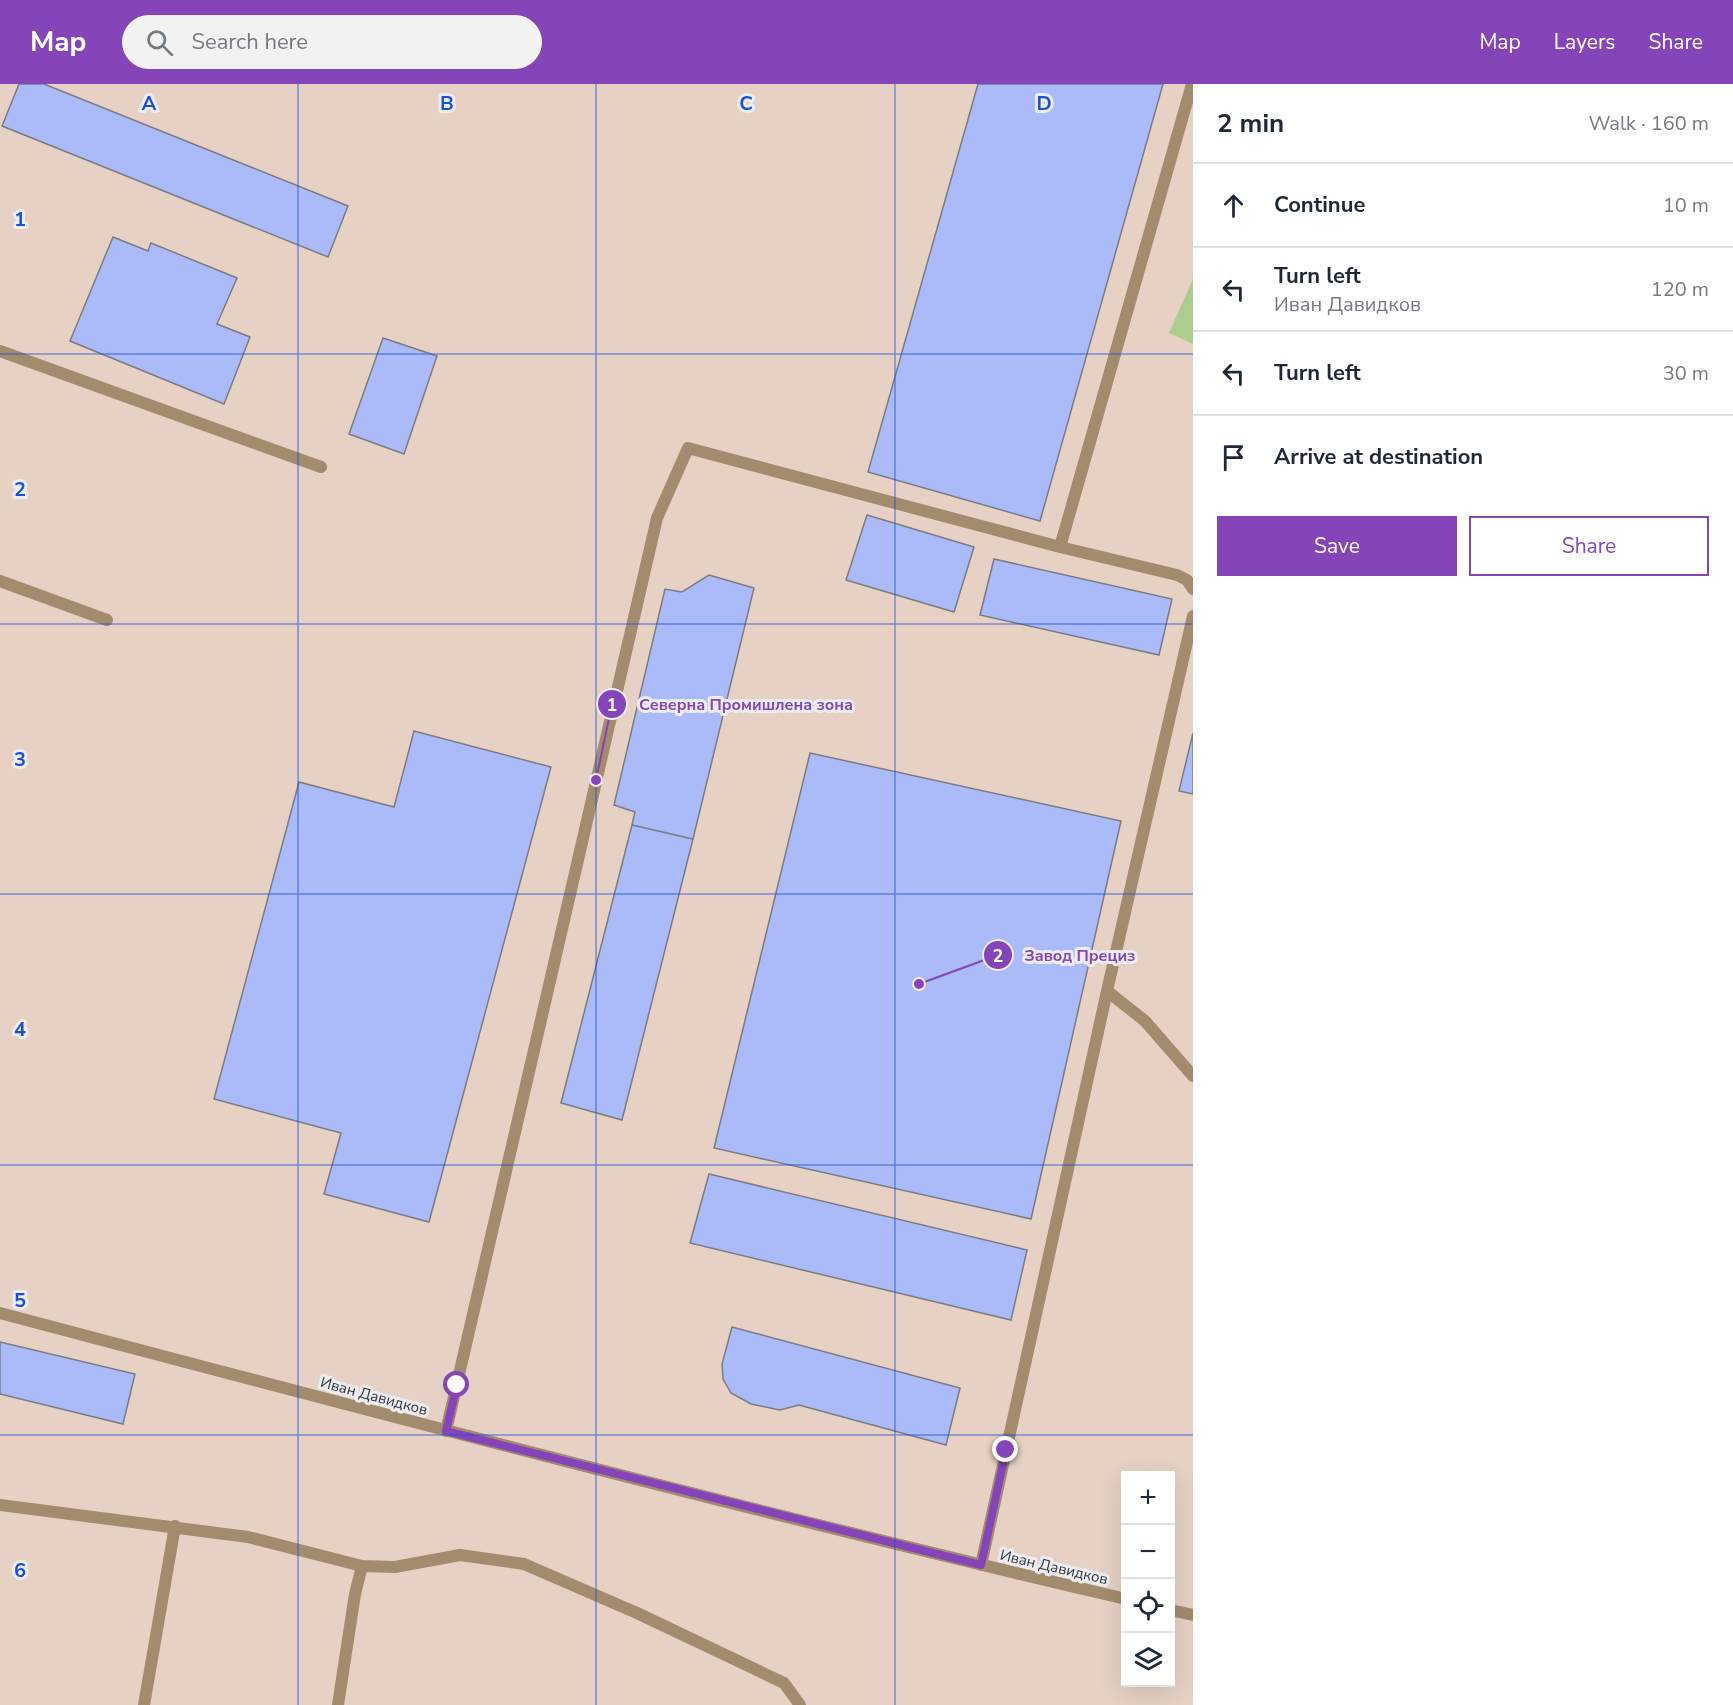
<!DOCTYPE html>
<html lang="en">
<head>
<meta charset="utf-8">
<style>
  body { margin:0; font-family:"Nunito Sans",sans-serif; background:#f2f2f3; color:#1f2937 }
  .controls { position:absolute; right:18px; bottom:18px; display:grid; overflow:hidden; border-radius:0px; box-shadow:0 6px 24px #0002 }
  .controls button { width:54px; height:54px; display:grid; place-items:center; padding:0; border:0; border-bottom:2px solid #e0e1e3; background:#fff; color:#1f2937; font:30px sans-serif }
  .stop { position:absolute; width:18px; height:18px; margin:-14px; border:4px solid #8545b9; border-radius:50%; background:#fff }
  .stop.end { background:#8545b9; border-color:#fff; box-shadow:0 2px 6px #0008 }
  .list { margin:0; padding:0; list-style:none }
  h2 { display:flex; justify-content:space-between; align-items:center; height:78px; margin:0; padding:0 24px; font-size:26px }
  h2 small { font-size:20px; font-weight:400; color:#747a83 }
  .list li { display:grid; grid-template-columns:39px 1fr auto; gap:18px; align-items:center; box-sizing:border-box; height:84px; padding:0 24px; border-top:2px solid #e0e1e3 }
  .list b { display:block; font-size:22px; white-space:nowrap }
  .list p { margin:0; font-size:20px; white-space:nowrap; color:#747a83 }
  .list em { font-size:20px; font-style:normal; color:#747a83 }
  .actions { display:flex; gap:12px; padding:18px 24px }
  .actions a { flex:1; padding:14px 0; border:2px solid #8545b9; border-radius:0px; text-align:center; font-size:21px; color:#8545b9 }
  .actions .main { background:#8545b9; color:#fff }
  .icon { flex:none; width:33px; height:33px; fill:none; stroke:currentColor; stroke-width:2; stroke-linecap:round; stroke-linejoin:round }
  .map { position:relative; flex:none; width:1193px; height:1621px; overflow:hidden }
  header { display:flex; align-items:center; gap:36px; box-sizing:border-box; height:84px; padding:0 30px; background:#8545b9; color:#fff }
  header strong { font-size:28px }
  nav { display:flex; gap:33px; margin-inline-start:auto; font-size:21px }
  .search { width:420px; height:54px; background:#f2f2f3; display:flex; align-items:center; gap:15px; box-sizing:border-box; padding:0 21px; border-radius:33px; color:#747a83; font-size:22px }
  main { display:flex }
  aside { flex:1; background:#fff }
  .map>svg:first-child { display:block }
</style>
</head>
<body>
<header>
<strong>Map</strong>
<div class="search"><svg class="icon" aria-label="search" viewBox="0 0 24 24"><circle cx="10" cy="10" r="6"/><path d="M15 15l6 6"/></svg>Search here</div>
<nav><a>Map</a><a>Layers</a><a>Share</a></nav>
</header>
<main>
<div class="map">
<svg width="1193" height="1621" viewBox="0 0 1193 1621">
  <rect width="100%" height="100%" fill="#dedfe5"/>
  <path fill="#e7d1c5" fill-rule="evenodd" d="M0 0H1193V1621H0ZM1126 1392H1170V1598H1126Z"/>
  <path fill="#abce8e" d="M1193 195V260L1169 249Z"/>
  <path fill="#abbaf8" stroke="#7b7c81" stroke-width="1.5" d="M19 0H44L348 122 328 173 2 42Z
    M978 0H1163L1040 437 868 388Z
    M113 153 148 167 151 159 237 194 217 240 250 253 224 320 70 257Z
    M383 254 437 272 404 370 349 350Z
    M867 431 974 463 954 528 846 496Z
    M994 475 1172 515 1159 571 980 531Z
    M709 491 754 504 693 755 632 741 635 728 614 721 665 505 682 508Z
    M414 647 551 683 429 1138 324 1110 341 1049 214 1015 299 698 394 723Z
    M1193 649V710L1179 707Z
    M810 669 1121 737 1031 1135 714 1064Z
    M632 741 693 755 622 1036 561 1019Z
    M709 1090 1027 1166 1011 1236 690 1159Z
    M732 1243 960 1304 946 1361 799 1321 780 1326 751 1320 731 1309 723 1295 722 1280Z
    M0 1258 135 1290 123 1340 0 1310Z"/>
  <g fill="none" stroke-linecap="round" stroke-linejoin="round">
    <path stroke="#a38b6d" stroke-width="12" d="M0 267 321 383
      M1060 463 1192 0
      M0 497 107 536
      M1107 907 1193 532
      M446 1347 657 434 688 364 1060 463 1177 491 1187 496 1193 505
      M0 1421 248 1453 362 1482 395 1483 460 1471 524 1480 637 1529 784 1599 800 1621
      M981 1481 1107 907 1145 937 1193 992
      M144 1621 175 1442
      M338 1621 355 1510 362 1482"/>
    <path stroke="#a38b6d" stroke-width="12" d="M0 1229C374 1328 749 1427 1126 1515
      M1170 1526 1193 1531"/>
  </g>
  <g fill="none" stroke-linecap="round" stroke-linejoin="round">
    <path stroke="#8545b9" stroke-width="8" d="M457 1301 446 1347 981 1481 1006 1366"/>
  </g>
  <path fill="none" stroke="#1d4ed8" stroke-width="1.5" stroke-opacity="0.55" d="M298 0V1621M596 0V1621M895 0V1621M0 270H1193M0 540H1193M0 810H1193M0 1081H1193M0 1351H1193"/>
  <g text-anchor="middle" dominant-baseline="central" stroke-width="6" stroke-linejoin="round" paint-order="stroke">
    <g font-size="15" fill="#363739" stroke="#ebedf2">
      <text transform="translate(374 1312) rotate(15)">Иван Давидков</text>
      <text transform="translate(1054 1483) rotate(13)">Иван Давидков</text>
    </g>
  </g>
  <g font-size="20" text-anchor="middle" font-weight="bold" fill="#1d4ed8" stroke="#ebedf2" stroke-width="6" stroke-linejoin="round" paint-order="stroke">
    <text x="149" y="26">A</text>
    <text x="447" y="26">B</text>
    <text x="746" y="26">C</text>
    <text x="1044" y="26">D</text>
    <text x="20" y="142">1</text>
    <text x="20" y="412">2</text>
    <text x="20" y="682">3</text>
    <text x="20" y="952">4</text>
    <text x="20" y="1223">5</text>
    <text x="20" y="1493">6</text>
  </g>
  <path fill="none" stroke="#8545b9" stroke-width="2" d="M596 696L612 620M919 900L998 871"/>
  <g fill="#8545b9" stroke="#ebedf2" stroke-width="2">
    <circle cx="596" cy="696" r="6"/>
    <circle cx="919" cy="900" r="6"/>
    <circle cx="612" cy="620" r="15"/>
    <circle cx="998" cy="871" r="15"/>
  </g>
  <g font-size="18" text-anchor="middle" font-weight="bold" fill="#fff">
    <text x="612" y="627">1</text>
    <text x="998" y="878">2</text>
  </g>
  <g font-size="16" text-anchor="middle" font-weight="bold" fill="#8545b9" stroke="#ebedf2" stroke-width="6" stroke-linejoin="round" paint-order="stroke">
    <text x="746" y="626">Северна Промишлена зона</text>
    <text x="1080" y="877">Завод Прециз</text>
  </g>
</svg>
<div class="controls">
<button>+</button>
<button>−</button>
<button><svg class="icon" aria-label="locate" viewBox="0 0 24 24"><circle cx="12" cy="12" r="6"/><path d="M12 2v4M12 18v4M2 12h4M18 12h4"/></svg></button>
<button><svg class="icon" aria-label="layers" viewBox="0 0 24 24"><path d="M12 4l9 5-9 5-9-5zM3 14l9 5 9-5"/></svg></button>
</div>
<div class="stop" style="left:457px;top:1301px"></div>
<div class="stop end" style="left:1006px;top:1366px"></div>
</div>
<aside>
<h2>2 min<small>Walk · 160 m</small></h2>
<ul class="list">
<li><svg class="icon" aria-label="ahead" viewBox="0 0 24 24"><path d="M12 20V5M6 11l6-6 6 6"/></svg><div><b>Continue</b></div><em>10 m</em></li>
<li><svg class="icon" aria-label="left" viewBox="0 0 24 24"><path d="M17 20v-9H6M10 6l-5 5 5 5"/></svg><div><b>Turn left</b><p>Иван Давидков</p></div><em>120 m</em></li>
<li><svg class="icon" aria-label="left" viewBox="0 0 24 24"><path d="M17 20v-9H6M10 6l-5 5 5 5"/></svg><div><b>Turn left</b></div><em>30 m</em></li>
<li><svg class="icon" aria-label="arrive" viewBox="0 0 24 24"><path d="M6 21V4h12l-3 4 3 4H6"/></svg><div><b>Arrive at destination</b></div></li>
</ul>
<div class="actions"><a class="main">Save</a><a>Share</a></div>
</aside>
</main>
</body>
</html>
